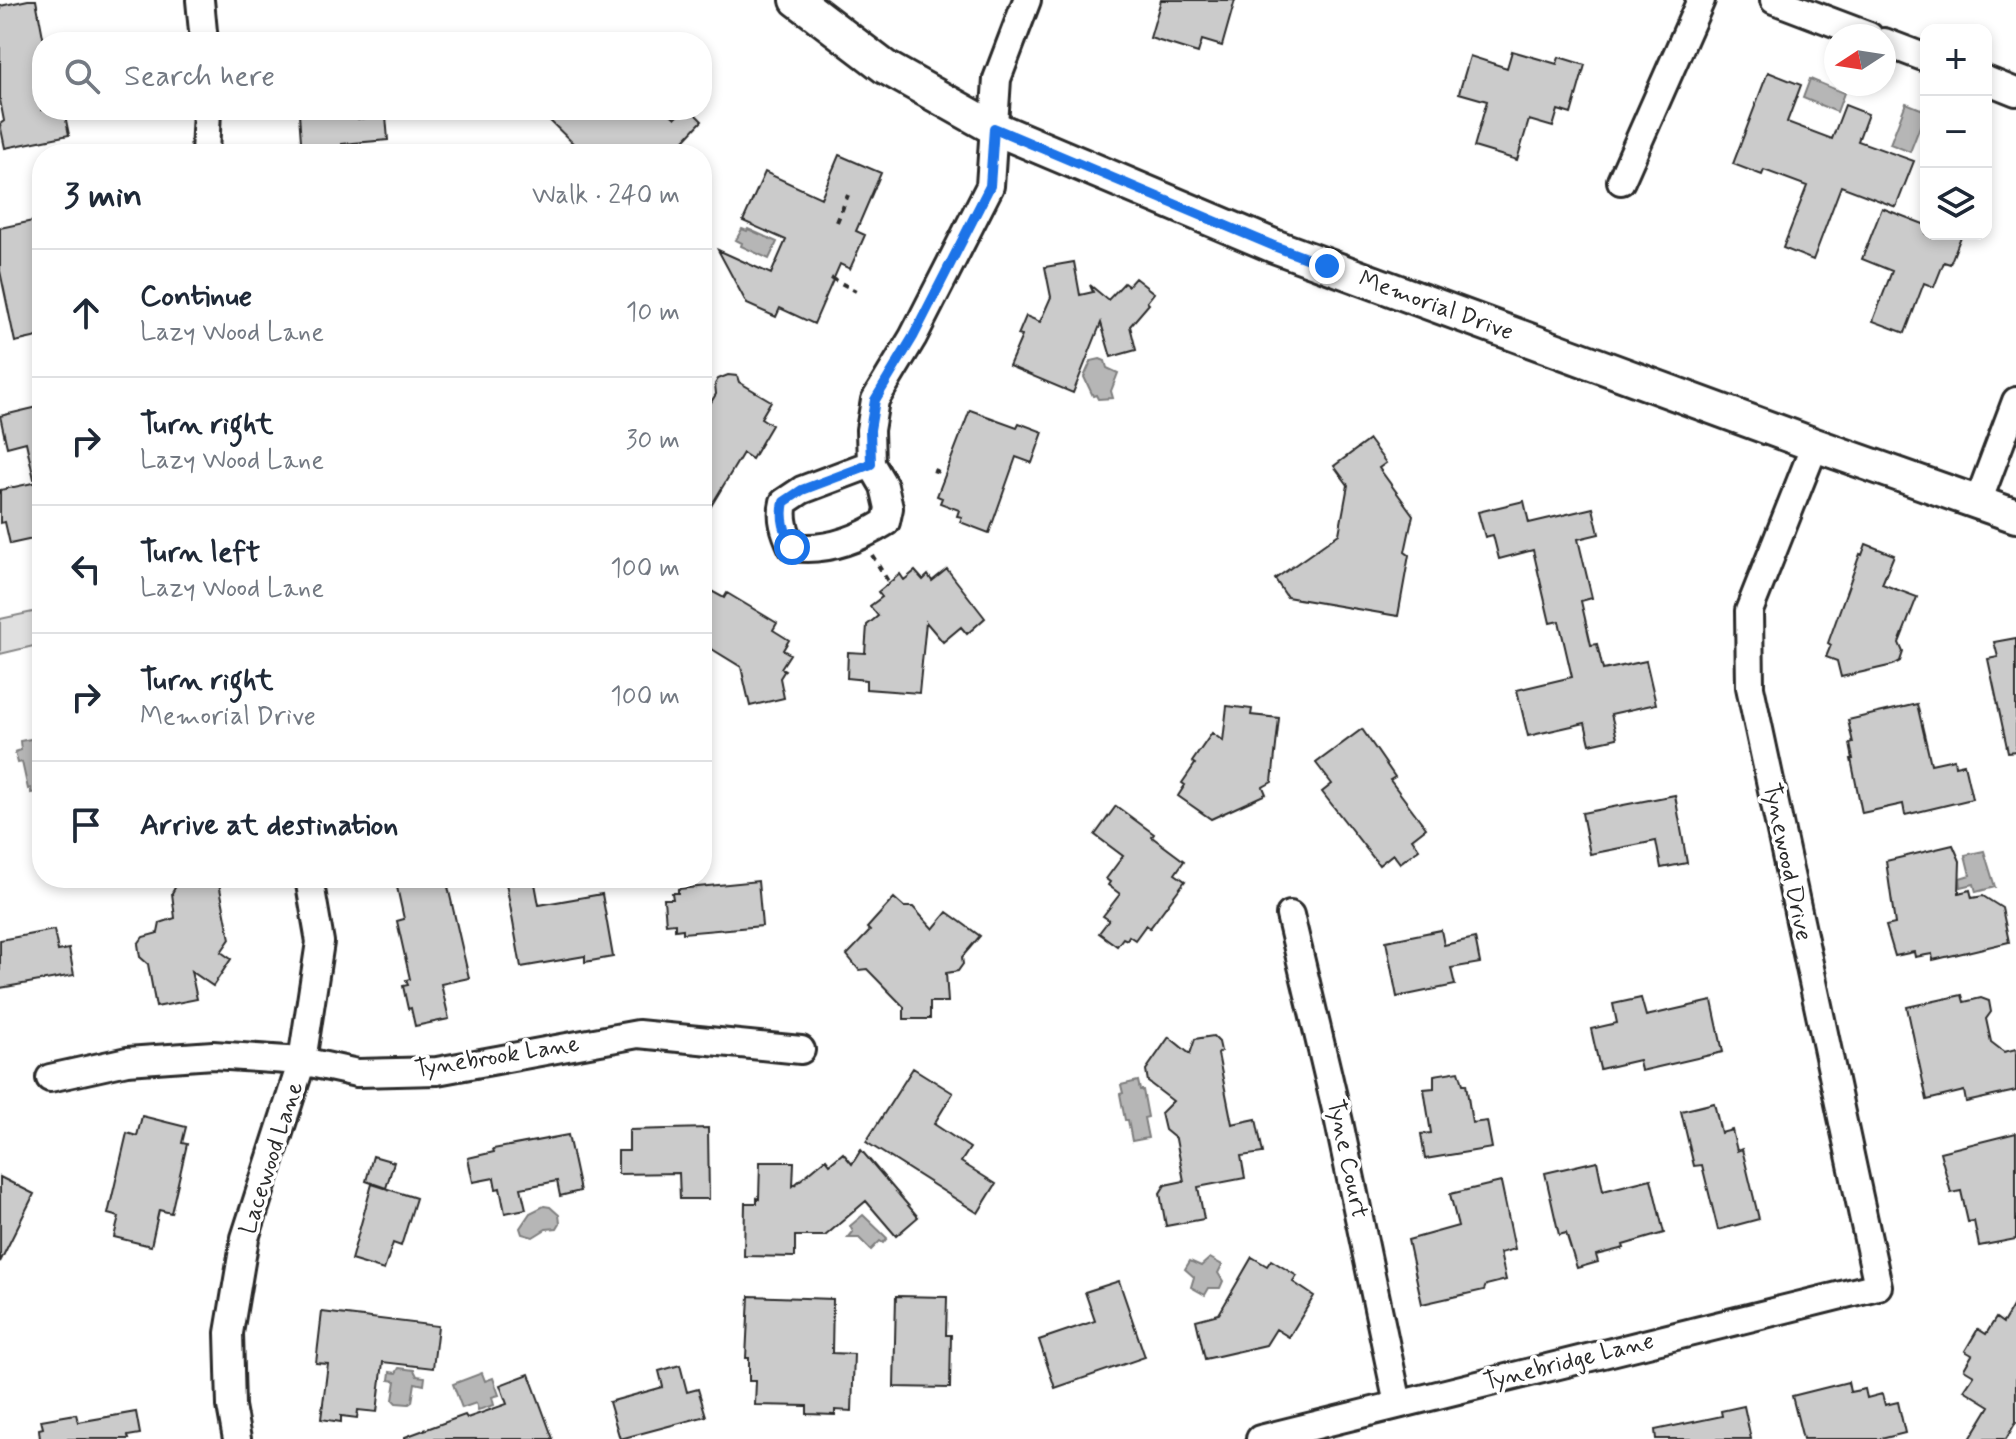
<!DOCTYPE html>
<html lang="en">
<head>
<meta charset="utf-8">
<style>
  body { margin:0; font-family:Mynerve,sans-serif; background:#f6f6f7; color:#1f2937 }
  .controls { position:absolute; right:24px; top:24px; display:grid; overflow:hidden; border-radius:16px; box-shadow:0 4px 12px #0003 }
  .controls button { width:72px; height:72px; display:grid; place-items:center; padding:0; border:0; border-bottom:2px solid #e0e1e3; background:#fff; color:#1f2937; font:40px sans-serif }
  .compass { position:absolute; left:1824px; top:24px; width:72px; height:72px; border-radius:50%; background:#fff; box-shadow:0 4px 12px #0003; rotate:258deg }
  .stop { position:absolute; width:24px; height:24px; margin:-18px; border:6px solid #1a73e8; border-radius:50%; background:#fff }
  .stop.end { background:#1a73e8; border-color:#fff; box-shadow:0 2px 8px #0008 }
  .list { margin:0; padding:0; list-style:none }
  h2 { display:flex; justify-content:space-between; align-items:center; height:104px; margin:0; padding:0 32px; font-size:34px }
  h2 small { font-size:26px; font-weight:400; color:#747a83 }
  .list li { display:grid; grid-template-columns:52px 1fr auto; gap:24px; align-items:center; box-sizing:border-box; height:128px; padding:0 32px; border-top:2px solid #e0e1e3 }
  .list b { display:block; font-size:30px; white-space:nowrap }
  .list p { margin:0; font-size:26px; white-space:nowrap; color:#747a83 }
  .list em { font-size:26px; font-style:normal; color:#747a83 }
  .icon { flex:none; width:44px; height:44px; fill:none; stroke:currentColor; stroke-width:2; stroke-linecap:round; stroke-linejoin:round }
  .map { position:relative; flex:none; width:2016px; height:1439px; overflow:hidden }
  .search { position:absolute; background:#fff; box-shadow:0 4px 12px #0003; left:32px; top:32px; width:680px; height:88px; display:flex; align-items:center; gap:20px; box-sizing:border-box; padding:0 28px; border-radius:32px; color:#747a83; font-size:30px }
  .panel { position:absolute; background:#fff; box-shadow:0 4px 12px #0003; left:32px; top:144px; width:680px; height:744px; border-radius:32px }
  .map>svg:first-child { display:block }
</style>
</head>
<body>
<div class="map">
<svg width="2016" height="1439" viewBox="0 0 2016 1439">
  <rect width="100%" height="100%" fill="#fff"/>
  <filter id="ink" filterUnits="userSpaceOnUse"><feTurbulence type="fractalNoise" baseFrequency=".0125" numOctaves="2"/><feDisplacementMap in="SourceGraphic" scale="16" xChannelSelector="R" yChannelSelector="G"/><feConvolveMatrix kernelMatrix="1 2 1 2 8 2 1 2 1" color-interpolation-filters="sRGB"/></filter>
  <g filter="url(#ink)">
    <path fill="#e0e0e0" stroke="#868686" stroke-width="2" d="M42 610V644L0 654V619Z"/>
    <path fill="#b6b6b6" stroke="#7e7e7e" stroke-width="2" d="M1810 79 1844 93 1837 112 1803 98Z
      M1906 103 1926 111 1910 152 1890 144Z
      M742 229 747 231 748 229 777 242 769 259 741 246 742 243 736 240Z
      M1100 359 1105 361 1107 368 1118 373 1111 391 1113 398 1098 399 1096 395 1093 396 1084 377 1091 361Z
      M36 738 37 741 42 742V791L31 793V788L28 789 22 762 18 763 15 752 21 750 20 741Z
      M1984 851 1995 887 1976 892 1974 884 1961 887 1960 878 1970 875 1965 855Z
      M1138 1081 1140 1090H1143L1148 1117 1144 1118 1148 1138 1132 1141 1128 1120H1125L1120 1094 1123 1093 1121 1085Z
      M544 1206 550 1207 559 1215 560 1223 557 1228 546 1229 533 1237 522 1234 520 1228 530 1213Z
      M863 1215 887 1238 883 1243 880 1241 871 1250 859 1238H848L853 1232 850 1226Z
      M1210 1258 1222 1265 1218 1273 1223 1281 1220 1288H1209L1205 1295 1191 1287 1194 1277 1185 1269 1190 1261 1201 1266Z
      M399 1368 414 1370 417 1376 425 1377 424 1385 415 1383 412 1402 409 1404 396 1403 393 1400 396 1381 389 1380 390 1372 396 1373Z
      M482 1373 485 1381 493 1378 499 1395 492 1397 494 1405 478 1410 476 1403 462 1408 453 1384Z"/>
    <path fill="#cbcbcb" stroke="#2b2b2b" stroke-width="2" d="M28 0H36L44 42H42V110H64L69 135 5 148 0 124 4 121 0 100V6Z
      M1161 0H1235L1222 46 1202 40 1198 53 1150 38Z
      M1512 51 1557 64 1559 57 1585 65 1571 114 1558 110 1553 127 1529 120 1517 160 1474 147 1487 101 1459 93 1470 56 1507 68Z
      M1768 72 1801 85 1787 122 1832 139 1845 105 1868 114 1858 141 1914 161 1896 207 1841 186 1813 260 1783 248 1807 186 1764 170 1762 175 1733 164Z
      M304 110H357L358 119 386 116 388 140 342 144 343 154H302L299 114H304Z
      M539 110H666L675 118 683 110H691L702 121 671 154H584Z
      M839 155 881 173 856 231 865 235 850 269 840 264 814 324 780 308 776 317 747 304 718 250 771 274 786 240 743 221 765 172 821 198Z
      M1882 208 1926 225V234H1962L1950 264 1944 262 1934 287 1924 283 1905 333 1873 321 1892 271 1862 259Z
      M42 219V336L15 342 0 271V228Z
      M1074 262 1080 295 1093 292 1090 285 1108 300 1124 283 1128 286 1135 278 1154 293 1147 302 1149 304 1130 326 1136 350 1111 357 1101 323 1073 393 1009 366 1022 336 1018 335 1026 316 1040 322 1051 297 1045 267Z
      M728 375 737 376 739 382 771 401 761 418 772 425 752 459 743 453 702 521V408L708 407 716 394 715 384 718 379Z
      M42 406V479H34L26 442 7 447 0 416Z
      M970 410 1017 427 1019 423 1043 432 1032 463 1016 457 989 533 960 522 962 517 957 516 959 510 940 503 942 498 937 496Z
      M1369 440 1386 463 1379 468 1413 515 1405 552 1409 555 1398 616 1287 597 1275 579 1339 534 1348 485 1334 466Z
      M42 481V537L10 544 5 522 0 523V490Z
      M1524 501 1529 523 1593 508 1599 534 1578 539 1592 598 1581 601 1591 645 1597 644 1603 670 1646 661 1656 704 1611 714 1617 738 1590 744 1585 723 1528 736 1517 690 1572 677 1559 621 1550 623 1533 550 1499 559 1493 535 1485 537 1478 512Z
      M1866 544 1894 555 1882 584 1917 597 1899 643 1903 652 1900 661 1893 665 1841 677 1837 661 1826 657 1831 645 1828 643 1860 554 1862 555Z
      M947 569 985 618 967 634 961 627 943 642 926 622 919 693 866 689V680L847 678 848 652 865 653 867 625 878 616 870 606 882 597 878 592 900 574 904 580 915 571 923 580 928 575 932 581Z
      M702 586 724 598 727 593 777 623 773 630 789 640 783 650 790 654 781 668 785 670 780 678 784 698 750 706 741 667 702 643Z
      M2016 638V751L2008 752 1988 659 1998 657 1994 642Z
      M1917 704 1931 764 1954 759 1955 766 1964 764 1972 799 1905 815 1903 804 1862 813 1851 759H1853L1850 744 1853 743 1848 720Z
      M1227 706 1252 709 1251 715 1279 718 1272 782 1263 787 1266 794 1211 819 1178 796 1185 785 1182 783 1195 764 1192 762 1212 733 1223 741Z
      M1362 729 1395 777 1390 780 1426 828 1412 839 1419 849 1400 863 1393 854 1379 865 1322 792 1332 784 1316 763Z
      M1675 795 1687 863 1661 868 1656 841 1590 854 1582 813Z
      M1116 806 1154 834 1152 837 1184 861 1175 874 1185 881 1150 928 1146 925 1135 940 1129 936 1127 940 1123 938 1117 946 1099 933 1109 920 1103 916 1120 894 1108 885 1110 882 1106 879 1123 856 1095 835Z
      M1953 845 1960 861 1959 893 1970 890 1972 898 1983 896 2002 908 2009 942 1933 960 1932 954 1915 957 1914 952 1895 956 1886 926 1895 924 1886 861Z
      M206 878H218L230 939 221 952 231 959 213 986 191 971 197 999 156 1007 148 964 140 957 138 944 143 937 158 933 160 923 175 918 172 893 177 884Z
      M395 878H446L469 978 441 984 449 1019 415 1026 411 1008 408 1009 403 986 408 985 406 980 410 979 397 921 404 919Z
      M534 878 539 905 602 894 613 957 585 962V956L521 967 506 883Z
      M758 881 762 926 683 933V929L675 930V923L666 924 664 899H673L672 893H678V889Z
      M894 898 904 907H913L933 929 947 912 980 936 962 957 963 964 958 971 946 973 948 1002H930V1019H904V1007L867 969 859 970 847 955 870 931 867 928Z
      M54 930 58 951 69 949 74 975 0 988V940Z
      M1441 930 1444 945 1475 938 1480 963 1451 968 1455 985 1397 997 1386 941Z
      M1962 995 1964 1002 1981 998 1989 1001 1991 1012 1986 1019 1991 1042 2004 1052 2016 1049V1091L1966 1102 1964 1091 1927 1100 1907 1007Z
      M1641 998 1646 1016 1712 1001 1723 1052 1641 1071 1639 1060 1600 1069 1591 1029 1617 1023 1613 1004Z
      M1213 1036 1219 1042 1221 1051 1218 1054 1232 1124 1256 1119 1263 1153 1241 1156 1245 1178 1198 1187 1204 1219 1166 1226 1160 1193 1165 1185 1184 1181 1176 1139 1165 1130 1161 1113 1173 1101 1148 1082 1146 1070 1169 1037 1190 1054 1195 1039Z
      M913 1068 953 1093 934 1124 970 1148 961 1162 996 1184 978 1213 866 1142Z
      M1459 1071 1463 1084H1466L1472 1123 1487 1121 1492 1148 1425 1159 1421 1134 1431 1133 1424 1089 1434 1088V1075Z
      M1714 1103 1721 1133 1732 1130 1737 1151 1742 1149 1759 1219 1718 1230 1702 1165 1694 1166 1681 1111Z
      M142 1116 186 1127 182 1143 187 1144 171 1213 159 1210 151 1246 114 1237 119 1217 108 1214 127 1133 137 1136Z
      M708 1128 709 1199H680L679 1173 618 1174V1151H629V1130Z
      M2016 1133V1239L1979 1246 1974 1221 1968 1222 1961 1191 1951 1193 1940 1152Z
      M568 1135 580 1191 560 1196 557 1181 521 1188 526 1209 505 1213 500 1188 496 1189 494 1178 473 1182 468 1158 494 1152 493 1149Z
      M861 1150 918 1217 896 1236 866 1201 825 1236H795V1257L744 1256 745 1203H757V1198L759 1199 760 1162H794L793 1186 826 1159 830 1164 843 1153 852 1164Z
      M373 1156 394 1162 386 1188 366 1181Z
      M1597 1161 1603 1191 1651 1179 1664 1233 1623 1245 1624 1248 1596 1255 1598 1262 1577 1268 1566 1233 1559 1235 1545 1173Z
      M0 1177 34 1194 0 1262Z
      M1501 1182 1515 1249 1500 1253 1506 1280 1486 1285 1484 1290 1422 1304 1408 1240 1458 1226 1450 1194Z
      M372 1184 416 1198 401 1246 393 1243 384 1270 351 1260Z
      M1252 1257 1267 1266 1271 1260 1297 1276 1293 1282 1314 1296 1289 1337 1276 1329 1266 1345 1205 1359 1196 1320 1219 1314Z
      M1119 1281 1145 1357 1055 1388 1039 1340 1095 1321 1085 1292Z
      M749 1296 833 1299 832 1353 854 1354 852 1411 835 1410V1415L807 1414V1406L755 1405 756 1381H749V1358H746Z
      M896 1296 947 1297 946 1335H951L950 1388 894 1387Z
      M2016 1301V1422L2006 1439H1970L1990 1406 1964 1390 1974 1375 1964 1369 1972 1355 1965 1351 1978 1329 1986 1334 1996 1318 2003 1323Z
      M322 1312 438 1326 433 1368 383 1362 377 1412 358 1410 357 1418 341 1416V1422L321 1419 328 1364 316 1363Z
      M680 1365 687 1392 698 1389 706 1416 620 1439 609 1402 663 1387 659 1371Z
      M529 1374 553 1439H405V1437L465 1415 467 1418 507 1404 500 1385Z
      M1848 1382 1850 1392 1865 1389 1867 1398 1882 1394 1885 1405 1898 1402 1905 1433 1881 1439H1803L1792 1396Z
      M1744 1406 1751 1439H1656L1655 1430 1722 1416 1721 1411Z
      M136 1412 140 1434 128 1436 129 1439H40L39 1429 43 1428 41 1420 76 1414 78 1422Z"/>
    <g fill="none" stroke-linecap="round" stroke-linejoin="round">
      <defs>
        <path id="minor" d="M200 0 204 42
          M1774 0 1869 36
          M1884 42 1926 58
          M1986 80 2016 92
          M205 154 207 110
          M1621 181 1701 0
          M871 464 802 490 784 502C780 518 785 532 792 547 826 552 857 540 886 522L889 508 884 486 871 464 870 430 875 400 913 337 990 186 997 79 1027 0
          M1978 502 2016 401
          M1290 915 1339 1122 1398 1404
          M50 1078 127 1061 213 1055 302 1061 357 1073 437 1071 638 1034 801 1050
          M237 1439 231 1406 229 1333 245 1238 302 1061 320 942 309 878
          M1260 1439 1878 1286 1750 687 1749 611 1815 445"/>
        <path id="tertiary" d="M797 0 885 67 994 128 1274 246 1815 445 2016 516"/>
      </defs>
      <use href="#minor" stroke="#2b2b2b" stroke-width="32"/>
      <use href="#tertiary" stroke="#2b2b2b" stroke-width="38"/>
      <path stroke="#2b2b2b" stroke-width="4" stroke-dasharray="6 6" stroke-linecap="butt" d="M837 222 848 195
        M831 278 856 291
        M933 470 942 473
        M872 555 889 583"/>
      <use href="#minor" stroke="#fff" stroke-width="26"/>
      <use href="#tertiary" stroke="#fff" stroke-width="32"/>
    </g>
  </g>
  <g fill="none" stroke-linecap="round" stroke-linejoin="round" filter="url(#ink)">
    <path stroke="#1a73e8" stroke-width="10" d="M792 547C785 532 780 518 784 502L802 490 871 464 870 430 875 400 913 337 990 186 994 128 1274 246 1327 266"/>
  </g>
  <g text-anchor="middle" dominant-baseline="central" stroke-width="7" stroke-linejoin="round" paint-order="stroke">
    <g font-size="24" fill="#2b2b2b" stroke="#fff">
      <text transform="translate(1436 306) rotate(20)">Memorial Drive</text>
      <text transform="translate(1787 862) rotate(78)">Tynewood Drive</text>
      <text transform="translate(497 1057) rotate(-9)">Tynebrook Lane</text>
      <text transform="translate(272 1158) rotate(-72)">Lacewood Lane</text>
      <text transform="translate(1347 1159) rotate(78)">Tyne Court</text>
      <text transform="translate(1569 1362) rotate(-14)">Tynebridge Lane</text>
    </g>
  </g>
</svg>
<div class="controls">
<button>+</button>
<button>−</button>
<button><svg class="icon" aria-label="layers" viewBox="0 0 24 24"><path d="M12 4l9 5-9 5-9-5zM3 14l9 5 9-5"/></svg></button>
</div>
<svg class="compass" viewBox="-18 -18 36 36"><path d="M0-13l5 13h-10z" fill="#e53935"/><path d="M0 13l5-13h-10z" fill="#747a83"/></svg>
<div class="stop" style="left:792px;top:547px"></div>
<div class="stop end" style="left:1327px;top:266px"></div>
<div class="search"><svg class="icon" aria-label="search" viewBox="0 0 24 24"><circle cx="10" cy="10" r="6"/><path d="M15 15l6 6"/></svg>Search here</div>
<section class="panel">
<h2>3 min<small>Walk · 240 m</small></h2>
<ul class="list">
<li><svg class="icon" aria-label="ahead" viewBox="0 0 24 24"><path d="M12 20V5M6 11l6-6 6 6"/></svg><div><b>Continue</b><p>Lazy Wood Lane</p></div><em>10 m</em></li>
<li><svg class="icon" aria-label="right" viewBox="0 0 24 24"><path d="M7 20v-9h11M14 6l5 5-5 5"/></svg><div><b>Turn right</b><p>Lazy Wood Lane</p></div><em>30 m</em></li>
<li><svg class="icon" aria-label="left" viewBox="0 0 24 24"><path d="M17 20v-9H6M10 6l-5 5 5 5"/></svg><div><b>Turn left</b><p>Lazy Wood Lane</p></div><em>100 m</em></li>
<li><svg class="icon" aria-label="right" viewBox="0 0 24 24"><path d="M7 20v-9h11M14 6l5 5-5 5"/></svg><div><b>Turn right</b><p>Memorial Drive</p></div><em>100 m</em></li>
<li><svg class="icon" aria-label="arrive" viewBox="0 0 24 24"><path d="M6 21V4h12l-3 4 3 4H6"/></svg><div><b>Arrive at destination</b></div></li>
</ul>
</section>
</div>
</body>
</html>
